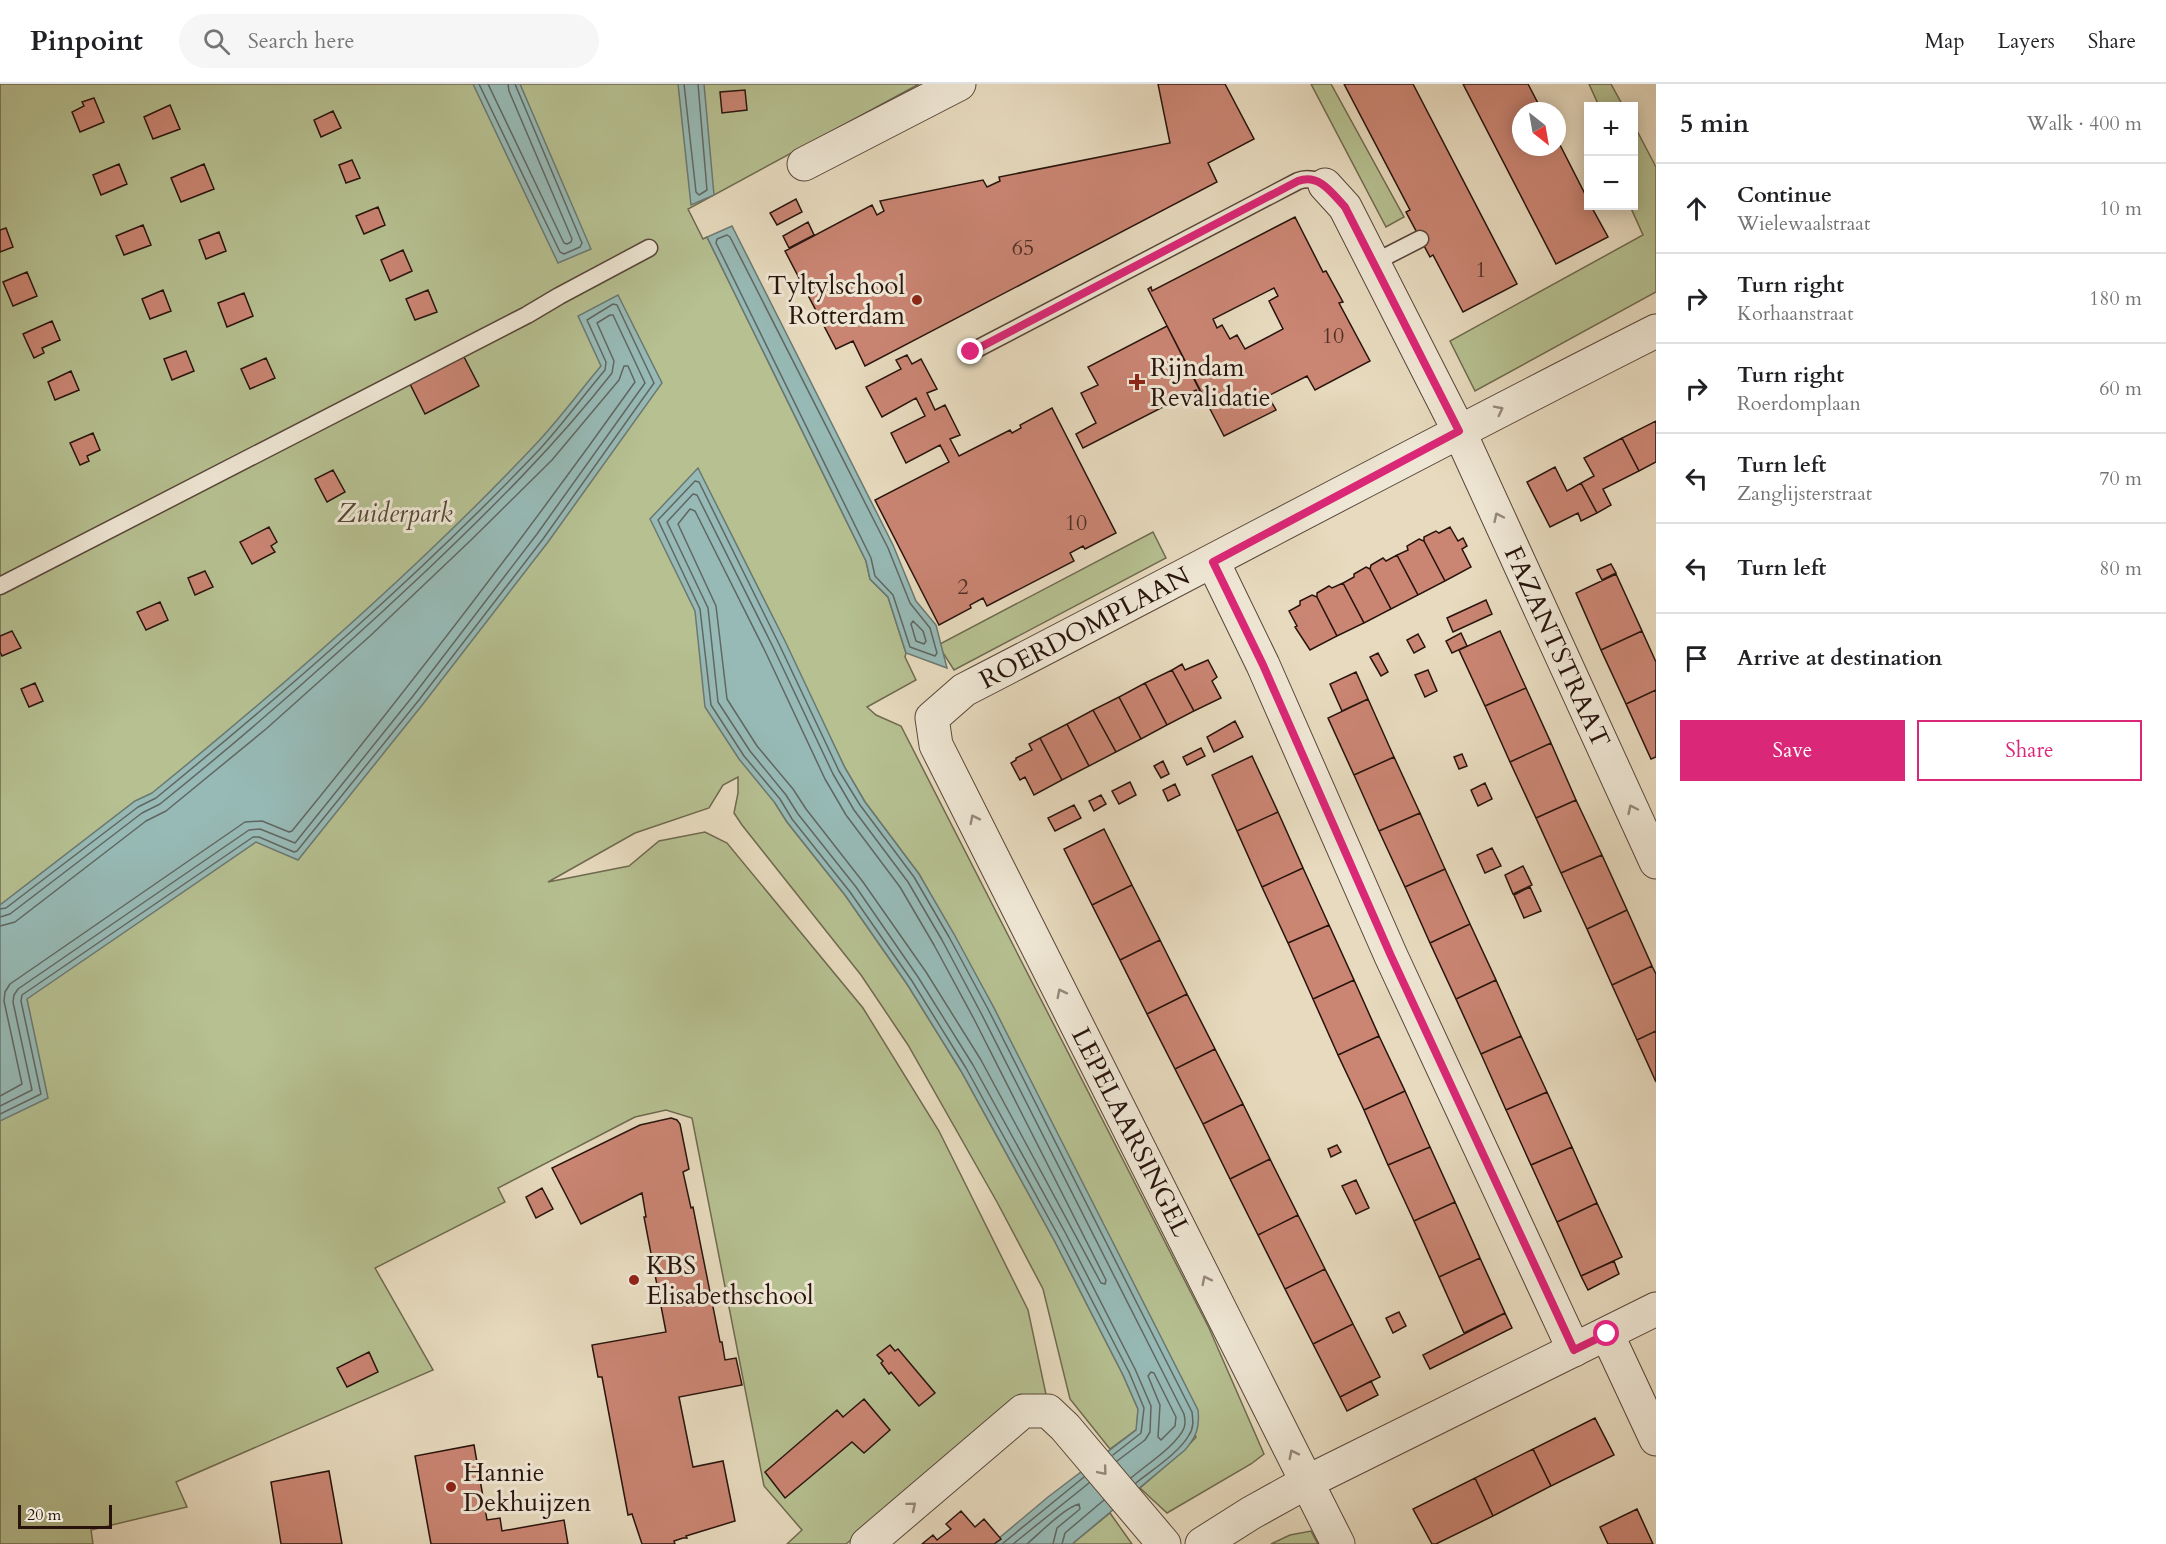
<!DOCTYPE html>
<html lang="en">
<head>
<meta charset="utf-8">
<style>
  body { margin:0; font-family:Cardo,serif; background:#f6f6f6; color:#202124 }
  .controls { position:absolute; right:18px; top:18px; display:grid; overflow:hidden; border-radius:0px; box-shadow:0 3px 15px #0003 }
  .controls button { width:54px; height:54px; display:grid; place-items:center; padding:0; border:0; border-bottom:2px solid #e0e0e0; background:#fff; color:#202124; font:30px sans-serif }
  .compass { position:absolute; left:1512px; top:18px; width:54px; height:54px; border-radius:50%; background:#fff; box-shadow:0 3px 15px #0003; rotate:149deg }
  .scale { position:absolute; left:18px; bottom:15px; width:94px; box-sizing:border-box; padding-left:6px; border:3px solid #28140d; border-top:0; font-size:16px; line-height:21px; white-space:nowrap; color:#28140d; -webkit-text-stroke:4px #efe7d5; paint-order:stroke }
  .stop { position:absolute; width:18px; height:18px; margin:-14px; border:4px solid #db2777; border-radius:50%; background:#fff }
  .stop.end { background:#db2777; border-color:#fff; box-shadow:0 2px 6px #0008 }
  .list { margin:0; padding:0; list-style:none }
  h2 { display:flex; justify-content:space-between; align-items:center; height:78px; margin:0; padding:0 24px; font-size:26px }
  h2 small { font-size:20px; font-weight:400; color:#757577 }
  .list li { display:grid; grid-template-columns:39px 1fr auto; gap:18px; align-items:center; box-sizing:border-box; height:90px; padding:0 24px; border-top:2px solid #e0e0e0 }
  .list b { display:block; font-size:22px; white-space:nowrap }
  .list p { margin:0; font-size:20px; white-space:nowrap; color:#757577 }
  .list em { font-size:20px; font-style:normal; color:#757577 }
  .actions { display:flex; gap:12px; padding:18px 24px }
  .actions a { flex:1; padding:14px 0; border:2px solid #db2777; border-radius:0px; text-align:center; font-size:21px; color:#db2777 }
  .actions .main { background:#db2777; color:#fff }
  .icon { flex:none; width:33px; height:33px; fill:none; stroke:currentColor; stroke-width:2; stroke-linecap:round; stroke-linejoin:round }
  .map { position:relative; flex:none; width:1656px; height:1460px; overflow:hidden }
  header { display:flex; align-items:center; gap:36px; box-sizing:border-box; height:84px; padding:0 30px; background:#fff; border-bottom:2px solid #e0e0e0 }
  header strong { font-size:28px }
  nav { display:flex; gap:33px; margin-inline-start:auto; font-size:21px }
  .search { width:420px; height:54px; background:#f6f6f6; display:flex; align-items:center; gap:15px; box-sizing:border-box; padding:0 21px; border-radius:33px; color:#757577; font-size:22px }
  main { display:flex }
  aside { flex:1; background:#fff }
  .map>svg:first-child { display:block }
</style>
</head>
<body>
<header>
<strong>Pinpoint</strong>
<div class="search"><svg class="icon" aria-label="search" viewBox="0 0 24 24"><circle cx="10" cy="10" r="6"/><path d="M15 15l6 6"/></svg>Search here</div>
<nav><a>Map</a><a>Layers</a><a>Share</a></nav>
</header>
<main>
<div class="map">
<svg width="1656" height="1460" viewBox="0 0 1656 1460">
  <rect width="100%" height="100%" fill="#e7dabe"/>
  <filter id="stains"><feTurbulence type="fractalNoise" baseFrequency=".00333" numOctaves="4"/><feColorMatrix values="0 0 0 0 .2 0 0 0 0 .09 0 0 0 0 .02 0 0 0 .5 -.17"/></filter>
  <radialGradient id="worn" r=".72"><stop offset=".6" stop-color="#630" stop-opacity="0"/><stop offset="1" stop-color="#630" stop-opacity=".3"/></radialGradient>
  <path fill="#b6c091" stroke="#6f6a4f" stroke-width="1.5" d="M0 0H919L688 125 703 155 707 153 866 477 870 495 888 513 906 569 905 573 916 596 867 623 876 631 901 642 1209 1244 1264 1370 1251 1380 1167 1429 1140 1404 1184 1366 1196 1353 994 924 919 790 865 718 845 684 826 645 775 719 787 738 845 811 907 900 961 987 1054 1156 1123 1291 1138 1325 1137 1345 1110 1365 1070 1315 1043 1205 997 1118 908 961 861 891 742 741 734 729 738 709V693L723 701 709 724 635 749 548 798 629 782 659 757 705 748 727 759 863 924 939 1047 1028 1226 1050 1329 921 1398 846 1460H787L802 1446 764 1402 692 1034 666 1026 635 1033 498 1104 505 1118 375 1184 433 1286 176 1398 187 1423 91 1446 93 1460H0Z
    M1311 0H1331L1404 133 1386 143Z
    M1589 0H1611L1623 22H1599Z
    M1634 41 1656 83V208L1475 307 1450 257 1643 151 1630 122H1634Z
    M1153 448 1166 474 954 586 938 561Z
    M1110 1429 1132 1460H1072Z
    M1311 1447 1318 1460H1271L1290 1451Z"/>
  <path fill="#97bab6" stroke="#6b7872" stroke-width="1.5" d="M473 0H520L591 165 558 179Z
    M678 0H704L714 111 691 121Z
    M732 142 893 461 916 517 936 541 947 584 906 569 888 513 870 495 866 477 707 153Z
    M618 211 662 299 548 458 423 620 298 776 256 758 27 915 48 1014 0 1037V821L135 717 152 709C285 601 417 486 534 362 558 337 579 308 601 282L578 232Z
    M698 384 785 557 845 684 865 718 919 790 954 850 994 924 1198 1326C1200 1344 1196 1353 1185 1366L1072 1460H992L1048 1413 1136 1346 1138 1325 1123 1291 1054 1156 961 987 907 900 845 811 787 738 775 719 739 675 705 623 695 527 650 435Z"/>
  <g fill="none" stroke-linecap="round" stroke-linejoin="round">
    <path stroke="#606762" stroke-width="1.5" d="M479 0 560 168 564 170 580 163 582 159 515 0
      M488 0 564 159 567 160 571 158 572 155 509 7 508 0
      M684 0 696 108 699 111 707 106 698 0
      M727 151 730 153 888 464 910 519 930 544 937 569 935 572 910 563 893 511 875 492 871 474 716 159 717 155Z
      M690 425 695 427 765 567 825 695 846 731 900 803 934 861 974 935 1106 1196 1105 1200 1101 1199 981 976 926 888 863 798 806 725 793 705 757 662 727 615 716 522 678 440Z
      M913 537 923 547 926 557 924 560 916 557 911 540Z
      M0 825 6 824 138 723 156 714C289 605 420 491 539 366 562 341 583 312 605 286L606 278 587 236 613 220 617 221 654 299 543 455 419 616 297 767 294 768 259 753H253L22 911 21 917 41 1010 0 1030
      M0 833 10 830 142 729 160 720C252 646 340 568 426 487 492 424 556 361 612 289L614 277 597 239 610 231H613L645 299 537 450 413 612 295 759 260 745 249 746 18 905 14 911 13 918 32 1006 0 1022
      M0 842 15 838 146 737 166 727 266 645 370 552 470 457 552 376 619 296 624 282H628L635 298C526 451 411 601 292 747L289 748 262 737 245 738 10 900 5 908 4 917 22 1000 0 1012
      M1151 1288 1154 1289 1176 1333 1175 1342 1161 1356 1158 1353 1160 1321 1148 1292Z
      M1113 1371 1141 1349 1144 1324 1129 1288 1059 1153 966 984 912 897 850 808 792 735 780 715 744 672 711 621 700 525 658 436 695 397 699 398 779 560 839 687 860 721 914 793 949 853 989 927 1192 1328C1193 1336 1194 1344 1189 1351 1179 1369 1152 1386 1136 1399
      M1117 1377 1145 1356 1150 1348 1151 1322 1135 1285 1066 1150 973 981 918 893 856 803 798 730 786 711 750 667 718 618 708 524 667 438 693 410 697 411 773 563 833 690 854 726 908 798 942 856 982 931 1184 1330C1185 1335 1186 1339 1184 1344 1177 1361 1146 1381 1131 1394
      M1002 1460 1084 1393
      M1013 1460 1089 1399
      M1027 1460C1040 1449 1064 1424 1079 1420L1080 1425 1057 1444 1053 1460
      M1062 1460 1065 1449 1104 1416"/>
  </g>
  <path fill="#ca8573" stroke="#28140d" stroke-width="1.5" fill-rule="evenodd" d="M1158 0H1225L1254 55 1208 79 1217 98 865 282 853 257 836 265 785 167 872 121 877 131 884 127 880 117 983 96 987 103 1000 97 999 93 1170 59Z
    M1344 0H1413L1517 200 1463 228 1433 171 1430 173 1406 128 1410 126Z
    M1463 0H1528L1542 27H1521V63H1557V55L1588 116V122H1591L1608 153 1556 180Z
    M745 6 747 26 722 29 720 8Z
    M94 14 104 38 80 48 72 28 84 22 82 18Z
    M170 21 180 45 153 55 144 33Z
    M333 27 341 44 321 53 314 36Z
    M352 76 360 94 346 99 339 81Z
    M119 80 127 100 101 111 93 91Z
    M204 80 214 105 181 118 171 94Z
    M796 115 802 128 777 141 770 129Z
    M378 123 385 141 364 150 356 132Z
    M1295 133 1323 188 1326 187 1343 218 1339 219 1370 277 1315 306 1307 292 1268 312 1276 326 1224 352 1148 205 1151 203 1152 207ZM1274 204 1278 212 1269 217 1283 245 1245 265 1237 251 1230 255 1222 241 1217 244 1213 235Z
    M808 138 814 151 789 164 783 152Z
    M143 141 151 161 124 171 116 152Z
    M6 144 13 163 0 168V146Z
    M219 148 226 167 206 175 199 156Z
    M403 166 412 187 390 197 381 176Z
    M27 188 37 212 13 222 3 198Z
    M163 206 171 227 150 235 142 215Z
    M428 206 437 228 415 236 406 215Z
    M244 209 253 232 227 243 218 219Z
    M52 237 60 256 42 264 44 269 34 274 23 250Z
    M1167 242 1200 307 1197 308 1196 306 1083 364 1076 350 1096 339 1081 309 1098 301 1088 283Z
    M186 267 194 287 172 296 164 275Z
    M462 269 479 302 425 330 408 296Z
    M907 271 912 280 921 275 937 305 927 309 935 326 945 321 960 351 950 355 959 372 1010 346 1012 349 1021 344 1020 341 1052 324 1116 449 1085 465 1083 462 1070 469 1074 477 987 522 983 514 970 521 971 524 939 541 875 416 949 378 940 361 906 379 891 349 925 332 916 314 882 333 866 303 901 285 896 276Z
    M266 274 275 294 250 305 241 285Z
    M71 287 79 306 55 316 48 298Z
    M1656 337V378L1639 387 1622 354Z
    M93 349 100 366 87 372 89 377 80 381 70 359Z
    M1622 354 1639 387 1603 405 1611 421 1597 429 1581 399 1594 392 1584 374Z
    M1555 383 1567 407 1581 399 1597 429 1581 437 1578 429 1550 443 1527 398Z
    M333 386 345 408 327 418 315 395Z
    M269 443 277 458 271 462 275 468 252 480 240 458Z
    M1450 443 1458 457 1463 454 1467 462 1462 465 1471 483 1445 497 1424 457V453L1436 447 1439 449Z
    M1419 455 1424 457 1445 497 1418 511 1397 471 1408 466 1407 462Z
    M1397 471 1418 511 1391 525 1370 485 1371 481 1383 474 1386 477Z
    M1611 480 1616 489 1602 496 1597 486Z
    M1366 483 1370 485 1391 525 1364 539 1343 499 1354 493V490Z
    M205 487 213 503 195 511 188 494Z
    M1616 490 1642 547 1601 566 1576 509Z
    M1343 499 1364 539 1337 552 1317 513V509L1329 502 1332 504Z
    M1312 511 1317 513 1337 552 1310 566 1295 543 1297 542 1289 527 1300 521V517Z
    M1486 516 1492 530 1453 548 1447 534Z
    M160 518 168 536 146 546 137 528Z
    M12 547 21 564 2 572 0 568V552Z
    M1500 547 1526 604 1485 622 1459 566Z
    M1642 547 1656 578V606L1626 620 1601 566Z
    M1461 549 1467 562 1452 569 1446 557Z
    M1418 550 1425 563 1414 569 1407 556Z
    M1378 569 1388 588 1381 592 1370 573Z
    M1208 576 1217 593 1212 597 1221 614 1194 627 1172 586 1182 580 1185 586Z
    M1172 586 1194 627 1167 641 1145 599Z
    M1428 586 1437 607 1425 613 1415 591Z
    M1356 588 1368 615 1342 627 1330 600Z
    M35 599 43 617 29 623 21 605Z
    M1145 599 1167 641 1141 655 1119 613Z
    M1526 604 1551 659 1510 678 1485 622Z
    M1656 606V673L1651 675 1626 620Z
    M1119 613 1141 655 1116 668 1093 626Z
    M1368 615 1394 673 1354 691 1328 634Z
    M1093 626 1116 668 1089 682 1067 640Z
    M1235 637 1243 653 1214 668 1207 653Z
    M1067 640 1089 682 1062 696 1040 654Z
    M1040 654 1062 696 1034 711 1025 693 1020 696 1011 679 1016 676V674L1032 666 1029 660Z
    M1551 659 1576 716 1536 734 1510 678Z
    M1201 664 1205 672 1187 681 1183 673Z
    M1462 670 1467 682 1459 685 1454 673Z
    M1252 672 1278 728 1237 747 1212 691Z
    M1394 673 1420 729 1379 747 1354 691Z
    M1163 677 1169 690 1161 694 1154 682Z
    M1130 698 1136 711 1119 720 1112 707Z
    M1485 699 1492 715 1478 722 1471 706Z
    M1175 700 1180 711 1168 717 1163 706Z
    M1101 711 1106 720 1094 727 1089 717Z
    M1576 716 1602 771 1561 789 1536 734Z
    M1074 721 1081 734 1055 747 1048 734Z
    M1278 728 1303 784 1262 803 1237 747Z
    M1420 729 1445 785 1405 803 1379 747Z
    M1104 745 1132 801 1092 821 1064 765Z
    M1492 764 1501 782 1485 789 1477 771Z
    M1602 771 1627 826 1587 845 1561 789Z
    M1523 782 1532 801 1513 810 1505 791Z
    M1303 784 1329 841 1288 859 1262 803Z
    M1445 785 1470 840 1430 859 1405 803Z
    M1132 801 1160 856 1120 876 1092 821Z
    M1530 803 1541 827 1524 834 1514 811Z
    M1627 826 1652 882 1612 901 1587 845Z
    M1470 840 1496 896 1456 915 1430 859Z
    M1329 841 1354 896 1313 915 1288 859Z
    M1160 856 1187 910 1147 930 1120 876Z
    M1652 882 1656 890V947L1637 956 1612 901Z
    M1354 896 1379 952 1338 971 1313 915Z
    M1496 896 1521 952 1481 970 1456 915Z
    M1187 910 1215 965 1175 985 1147 930Z
    M1656 947V998L1637 956Z
    M1379 952 1405 1007 1364 1026 1338 971Z
    M1521 952 1547 1008 1506 1026 1481 970Z
    M1215 965 1243 1020 1203 1040 1175 985Z
    M1405 1007 1430 1063 1388 1081 1364 1026Z
    M1547 1008 1572 1063 1531 1081 1506 1026Z
    M1243 1020 1270 1075 1230 1095 1203 1040Z
    M671 1034 677 1036 680 1040 689 1085 683 1088 691 1124 693 1123 720 1258H722L725 1276 736 1274 742 1301 679 1313 693 1383 723 1377 735 1437 686 1452 687 1454H683L674 1457 675 1460H642L632 1430 628 1431 602 1293H598L592 1261 666 1248 644 1133H646L642 1109 581 1140 552 1084 640 1041Z
    M1337 1061 1341 1068 1331 1073 1328 1065Z
    M1430 1063 1455 1118 1414 1137 1388 1081Z
    M1572 1063 1597 1119 1557 1138 1531 1081Z
    M1270 1075 1298 1131 1258 1151 1230 1095Z
    M1356 1096 1369 1124 1356 1130 1342 1102Z
    M542 1104 553 1125 536 1134 526 1113Z
    M1455 1118 1480 1174 1439 1193 1414 1137Z
    M1597 1119 1622 1173 1581 1192 1557 1138Z
    M1298 1131 1325 1185 1285 1205 1258 1151Z
    M1480 1174 1505 1229 1464 1249 1439 1193Z
    M1614 1177 1619 1190 1588 1206 1581 1192Z
    M1325 1185 1353 1240 1313 1260 1285 1205Z
    M1399 1228 1406 1242 1393 1249 1386 1234Z
    M1505 1229 1512 1244 1430 1285 1423 1271Z
    M1353 1240 1380 1293 1340 1313 1313 1260Z
    M890 1261 895 1267 898 1265 935 1309 919 1322 891 1288 889 1290 881 1279 883 1277 877 1271Z
    M369 1268 378 1288 347 1303 337 1284Z
    M1371 1297 1378 1311 1347 1327 1340 1313Z
    M864 1315 890 1346 864 1369 852 1358 785 1414 765 1388 837 1326 843 1333Z
    M1595 1334 1614 1371 1551 1402 1533 1365Z
    M474 1361 487 1436 500 1434 502 1447 564 1436 568 1460H431L415 1372Z
    M1533 1365 1551 1402 1493 1432 1475 1394Z
    M329 1387 342 1460H281L271 1398Z
    M1475 1394 1493 1432 1436 1460H1432L1413 1425Z
    M1637 1425 1653 1460H1608L1600 1443Z
    M961 1427 975 1443 984 1435 1001 1455 994 1460H922L933 1451 937 1456 951 1445 946 1440Z"/>
  <g fill="none" stroke-linecap="round" stroke-linejoin="round">
    <defs>
      <path id="lane" d="M1373 179 1420 155
        M971 268 1298 97C1308 93 1315 96 1325 101
        M0 502 527 231 559 212 649 164"/>
      <g id="street">
        <path d="M804 80 959 0"/>
        <path id="s1" d="M1325 101 1345 123 1459 347 1656 778"/>
        <path d="M1213 478 1263 581 1391 872 1574 1266"/>
        <path d="M1607 1250 1656 1355"/>
        <path d="M867 1460 1023 1327H1048L1065 1343 1164 1460"/>
        <path d="M1202 1460 1251 1429 1307 1398 1656 1225"/>
        <path id="s2" d="M1338 1460 936 661 932 634 964 606C1195 487 1424 364 1656 247"/>
      </g>
    </defs>
    <use href="#lane" stroke="#584639" stroke-width="19"/>
    <use href="#street" stroke="#584639" stroke-width="35"/>
    <use href="#lane" stroke="#efe7d5" stroke-width="16"/>
    <use href="#street" stroke="#efe7d5" stroke-width="33"/>
  </g>
  <defs><path id="oneway-chevron" d="M-2-3.5L2.5 0L-2 3.5" fill="none" stroke-width="1.6" stroke-linecap="round" stroke-linejoin="round" transform="scale(1.5)"/></defs>
  <g stroke="#95887b">
    <use href="#oneway-chevron" transform="translate(1499 326) rotate(-27)"/>
    <use href="#oneway-chevron" transform="translate(1498 433) rotate(-115)"/>
    <use href="#oneway-chevron" transform="translate(1632 725) rotate(-115)"/>
    <use href="#oneway-chevron" transform="translate(974 735) rotate(-117)"/>
    <use href="#oneway-chevron" transform="translate(1061 909) rotate(-117)"/>
    <use href="#oneway-chevron" transform="translate(1206 1196) rotate(-117)"/>
    <use href="#oneway-chevron" transform="translate(1293 1370) rotate(-117)"/>
    <use href="#oneway-chevron" transform="translate(1103 1387) rotate(50)"/>
    <use href="#oneway-chevron" transform="translate(912 1422) rotate(-40)"/>
  </g>
  <g fill="none" stroke-linecap="round" stroke-linejoin="round">
    <path stroke="#db2777" stroke-width="8" d="M971 268 1298 97C1319 89 1332 109 1345 123L1459 347 1213 478 1263 581 1391 872 1574 1266 1607 1250"/>
  </g>
  <g fill="#8f2418" stroke="#efe7d5" stroke-width="2">
    <circle cx="917" cy="216" r="6"/>
    <path d="M1134 289h6v6h6v6h-6v6h-6v-6h-6v-6h6z"/>
    <circle cx="634" cy="1196" r="6"/>
    <circle cx="451" cy="1403" r="6"/>
  </g>
  <g text-anchor="middle" dominant-baseline="central" stroke-width="6" stroke-linejoin="round" paint-order="stroke">
    <g font-size="22" fill="#503026">
      <text x="1023" y="164">65</text>
      <text x="1481" y="186">1</text>
      <text x="1333" y="252">10</text>
      <text x="1076" y="439">10</text>
      <text x="963" y="503">2</text>
    </g>
    <g font-size="26" fill="#28140d" stroke="#efe7d5" text-anchor="start">
      <text x="905" y="201" text-anchor="end">Tyltylschool<tspan x="905" dy="30">Rotterdam</tspan></text>
      <text x="1150" y="283">Rijndam<tspan x="1150" dy="30">Revalidatie</tspan></text>
      <text x="646" y="1181">KBS<tspan x="646" dy="30">Elisabethschool</tspan></text>
      <text x="463" y="1388">Hannie<tspan x="463" dy="30">Dekhuijzen</tspan></text>
    </g>
    <g font-size="26" font-style="italic" fill="#534835" stroke="#efe7d5">
      <text x="395" y="429">Zuiderpark</text>
    </g>
    <g font-size="26" fill="#28140d" stroke="#efe7d5">
      <text stroke="none"><textPath href="#s2" startOffset="1100">ROERDOMPLAAN</textPath></text>
      <text stroke="none"><textPath href="#s1" startOffset="518">FAZANTSTRAAT</textPath></text>
      <text transform="translate(1131 1048) rotate(63)">LEPELAARSINGEL</text>
    </g>
  </g>
  <rect width="100%" height="100%" filter="url(#stains)"/>
  <rect width="100%" height="100%" fill="url(#worn)"/>
</svg>
<div class="controls">
<button>+</button>
<button>−</button>
</div>
<svg class="compass" viewBox="-18 -18 36 36"><path d="M0-13l5 13h-10z" fill="#e53935"/><path d="M0 13l5-13h-10z" fill="#757577"/></svg>
<div class="scale">20 m</div>
<div class="stop" style="left:1607px;top:1250px"></div>
<div class="stop end" style="left:971px;top:268px"></div>
</div>
<aside>
<h2>5 min<small>Walk · 400 m</small></h2>
<ul class="list">
<li><svg class="icon" aria-label="ahead" viewBox="0 0 24 24"><path d="M12 20V5M6 11l6-6 6 6"/></svg><div><b>Continue</b><p>Wielewaalstraat</p></div><em>10 m</em></li>
<li><svg class="icon" aria-label="right" viewBox="0 0 24 24"><path d="M7 20v-9h11M14 6l5 5-5 5"/></svg><div><b>Turn right</b><p>Korhaanstraat</p></div><em>180 m</em></li>
<li><svg class="icon" aria-label="right" viewBox="0 0 24 24"><path d="M7 20v-9h11M14 6l5 5-5 5"/></svg><div><b>Turn right</b><p>Roerdomplaan</p></div><em>60 m</em></li>
<li><svg class="icon" aria-label="left" viewBox="0 0 24 24"><path d="M17 20v-9H6M10 6l-5 5 5 5"/></svg><div><b>Turn left</b><p>Zanglijsterstraat</p></div><em>70 m</em></li>
<li><svg class="icon" aria-label="left" viewBox="0 0 24 24"><path d="M17 20v-9H6M10 6l-5 5 5 5"/></svg><div><b>Turn left</b></div><em>80 m</em></li>
<li><svg class="icon" aria-label="arrive" viewBox="0 0 24 24"><path d="M6 21V4h12l-3 4 3 4H6"/></svg><div><b>Arrive at destination</b></div></li>
</ul>
<div class="actions"><a class="main">Save</a><a>Share</a></div>
</aside>
</main>
</body>
</html>
